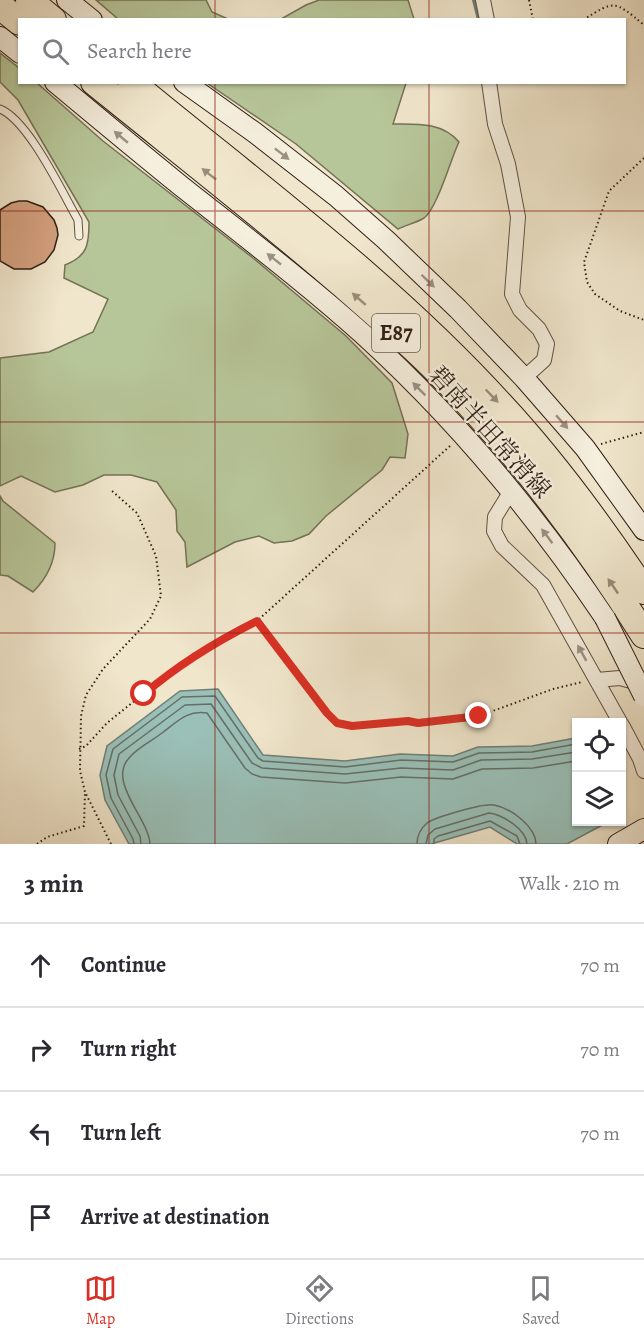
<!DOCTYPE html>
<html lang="en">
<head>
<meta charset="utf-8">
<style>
  body { margin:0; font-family:Alegreya,"Noto Serif JP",serif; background:#f2f2f3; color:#2b2b33 }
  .controls { position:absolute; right:18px; bottom:18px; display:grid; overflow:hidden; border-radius:0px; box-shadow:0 2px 4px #0004 }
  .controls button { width:54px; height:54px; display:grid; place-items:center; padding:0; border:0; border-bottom:2px solid #e1e1e2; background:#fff; color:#2b2b33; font:30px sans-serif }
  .stop { position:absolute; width:18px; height:18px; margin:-14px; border:4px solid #d93025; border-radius:50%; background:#fff }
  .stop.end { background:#d93025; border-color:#fff; box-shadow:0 2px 6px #0008 }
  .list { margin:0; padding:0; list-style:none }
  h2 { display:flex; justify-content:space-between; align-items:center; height:78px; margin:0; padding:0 24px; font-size:26px }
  h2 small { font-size:20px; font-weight:400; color:#7c7c81 }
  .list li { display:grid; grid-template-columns:39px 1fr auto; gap:18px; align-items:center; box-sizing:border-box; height:84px; padding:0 24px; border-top:2px solid #e1e1e2 }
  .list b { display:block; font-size:22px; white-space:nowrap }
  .list em { font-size:20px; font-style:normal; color:#7c7c81 }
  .icon { flex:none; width:33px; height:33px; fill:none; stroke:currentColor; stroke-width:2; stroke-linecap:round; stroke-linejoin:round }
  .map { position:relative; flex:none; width:644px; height:844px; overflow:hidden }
  .search { position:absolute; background:#fff; box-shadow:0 2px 4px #0004; left:18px; right:18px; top:18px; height:66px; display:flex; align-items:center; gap:15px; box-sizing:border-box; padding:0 21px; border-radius:0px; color:#7c7c81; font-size:22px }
  .sheet { height:414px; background:#fff }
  nav { display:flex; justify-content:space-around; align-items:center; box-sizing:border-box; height:84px; border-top:2px solid #e1e1e2; background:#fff; font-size:16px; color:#7c7c81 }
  nav a { display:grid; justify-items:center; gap:3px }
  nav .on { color:#d93025 }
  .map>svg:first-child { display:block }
</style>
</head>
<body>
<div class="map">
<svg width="644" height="844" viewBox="0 0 644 844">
  <rect width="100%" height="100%" fill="#f0e6cc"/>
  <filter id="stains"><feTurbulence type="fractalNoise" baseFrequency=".00333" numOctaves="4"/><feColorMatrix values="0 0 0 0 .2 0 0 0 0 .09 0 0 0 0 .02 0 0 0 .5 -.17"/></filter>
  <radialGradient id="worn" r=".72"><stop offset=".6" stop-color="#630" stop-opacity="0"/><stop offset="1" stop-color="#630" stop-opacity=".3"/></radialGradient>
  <path fill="#b7c699" stroke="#747257" stroke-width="1.5" d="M96 0H206L212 12 228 19H118Z
    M319 0H408L414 19H281L306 5Z
    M0 53 19 68 20 82 37 83 103 141 253 258 346 336 392 383 408 434 405 458 390 457 382 470 326 516 309 534 292 541 274 543 259 536 235 542 187 567 185 542 177 531 176 510 157 482 131 475H104L83 485 55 492 21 476 0 486V358L49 352 93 332 108 299 64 278 65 265C88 256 89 244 89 222L18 100 0 82Z
    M207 83H406L393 124C417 124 442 122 459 142 451 158 437 209 424 218 416 223 406 225 398 229L296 144Z
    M0 496 3 501 55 543C55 563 47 578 33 592L8 576 0 575Z"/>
  <path fill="#9ac0b8" stroke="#707f77" stroke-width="1.5" d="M218 689 263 755 345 761 400 754 453 756 478 747 532 746 576 738V822H608L567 844H517L490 827 431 844H129L105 800 100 775 107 746 180 691Z"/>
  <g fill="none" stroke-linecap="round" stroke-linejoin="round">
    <path stroke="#656f66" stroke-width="1.5" d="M134 844 133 839 111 798 106 775 113 749 182 697 215 696 258 758 263 761 345 767 401 760 453 762 479 753 532 752 576 744
      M141 844 140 836 118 795 114 775 119 754 185 705 211 704 252 763 262 768 345 774 401 768 453 770 481 760 532 759 576 752
      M150 844C149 819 107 782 129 758 137 748 152 741 162 733 178 721 187 710 207 713L245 768 252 774 261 777 345 783 401 777 453 779 482 769 533 768 576 761
      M417 844C417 836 420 829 427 823 436 817 483 803 494 805 511 808 536 827 536 844
      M426 844 428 835 435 829 489 813C503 815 526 829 527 844
      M434 844V839L438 836 490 821 517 836 520 844"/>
    <path stroke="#707f77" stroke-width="4" d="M474 0 479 20"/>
  </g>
  <path fill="#d39f7e" stroke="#301e15" stroke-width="1.5" d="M19 201H27L43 207 54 220 57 228 58 235 54 250 45 262 31 269H14L0 261V210L11 203Z"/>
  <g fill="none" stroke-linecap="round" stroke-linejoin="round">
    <defs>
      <path id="lane" d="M0 109C29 121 62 192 78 220L79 236"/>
      <path id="street" d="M483 0 487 20
        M489 82 495 124 508 164 518 217 512 294 520 310 539 329 547 344 544 360 524 378
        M511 491 495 517 494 531 502 546 543 585 620 722
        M597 680 620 678 642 684
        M622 725 640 759 644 771"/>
      <path id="secondary" d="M67 0 92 20
        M0 37 20 53
        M55 82C97 117 139 152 181 186 243 235 306 283 364 335 456 419 536 515 605 618
        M184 82 254 132 336 196 386 240 458 309 524 378 585 448 644 530
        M618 844 644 829"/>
      <path id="highway" d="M29 0 53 20
        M0 6 20 22
        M94 82C178 150 263 216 344 286 379 317 415 347 447 381 522 458 587 544 644 635
        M131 82C257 186 390 283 500 404 554 462 600 525 644 591"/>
    </defs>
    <use href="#lane" stroke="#605043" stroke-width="9"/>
    <use href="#street" stroke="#605043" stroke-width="16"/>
    <use href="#secondary" stroke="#301e15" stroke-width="22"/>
    <use href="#highway" stroke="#301e15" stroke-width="28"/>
    <path stroke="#301e15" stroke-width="2" stroke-dasharray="1.5 3" stroke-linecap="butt" d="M529 0 533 20
      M583 20C615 0 614 0 644 25
      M644 158 609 191 584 262 587 282 595 294 620 311 644 320
      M601 444 644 432
      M450 446 257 621 327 713 337 723 352 726 408 721 418 723 479 716 553 689 582 682
      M79 749 86 746 107 723 173 670 220 640 257 621
      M37 844 47 837 84 826 85 792
      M111 844 85 792 80 771 81 716 86 695 103 669 150 619 161 596 156 556 137 513 112 491"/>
    <use href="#lane" stroke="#f5efde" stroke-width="7"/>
    <use href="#street" stroke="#f5efde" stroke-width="14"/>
    <use href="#secondary" stroke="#f5efde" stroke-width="20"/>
    <use href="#highway" stroke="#f0e6cc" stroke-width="26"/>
    <defs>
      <path id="secondary-bridge" d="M605 618 644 696"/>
    </defs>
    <use href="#secondary-bridge" stroke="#301e15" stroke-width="22" stroke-linecap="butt"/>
    <use href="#secondary-bridge" stroke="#f5efde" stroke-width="20"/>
  </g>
  <defs><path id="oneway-solid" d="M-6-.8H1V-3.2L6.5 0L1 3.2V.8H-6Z" transform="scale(1.5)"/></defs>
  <g fill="#9c9184">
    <use href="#oneway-solid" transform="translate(121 137) rotate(-140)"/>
    <use href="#oneway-solid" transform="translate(282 154) rotate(38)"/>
    <use href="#oneway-solid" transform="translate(274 259) rotate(-142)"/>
    <use href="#oneway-solid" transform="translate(428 281) rotate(44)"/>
    <use href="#oneway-solid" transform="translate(419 389) rotate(-135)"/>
    <use href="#oneway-solid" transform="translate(562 422) rotate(49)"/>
    <use href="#oneway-solid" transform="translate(547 536) rotate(-127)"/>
    <use href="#oneway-solid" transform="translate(582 653) rotate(-119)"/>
  </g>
  <g fill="#9a8c7a">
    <use href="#oneway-solid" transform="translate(209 174) rotate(-142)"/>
    <use href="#oneway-solid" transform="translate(359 299) rotate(-139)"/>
    <use href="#oneway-solid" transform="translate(492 396) rotate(46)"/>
    <use href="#oneway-solid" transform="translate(613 586) rotate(-124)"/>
  </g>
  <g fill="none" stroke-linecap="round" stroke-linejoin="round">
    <path stroke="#d93025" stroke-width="8" d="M144 694C179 664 217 641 257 621L327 713 337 723 352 726 408 721 418 723 479 716"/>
  </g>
  <path fill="none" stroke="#8f2418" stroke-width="1.5" stroke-opacity="0.55" d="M215 0V20M429 0V20M215 82V844M429 82V844M0 211H644M0 422H644M0 633H644"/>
  <g text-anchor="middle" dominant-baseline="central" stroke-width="4.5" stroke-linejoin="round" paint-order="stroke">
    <rect fill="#f5efde" stroke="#6b5d51" stroke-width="1.5" x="372" y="314" width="48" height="38" rx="4.5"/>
    <g font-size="22" font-weight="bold" fill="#301e15">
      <text x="396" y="333">E87</text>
    </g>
    <g font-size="24" fill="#301e15" stroke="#f5efde">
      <text transform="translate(490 432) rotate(48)">碧南半田常滑線</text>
    </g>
  </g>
  <rect width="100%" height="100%" filter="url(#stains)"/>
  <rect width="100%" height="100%" fill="url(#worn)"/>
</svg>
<div class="controls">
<button><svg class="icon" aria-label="locate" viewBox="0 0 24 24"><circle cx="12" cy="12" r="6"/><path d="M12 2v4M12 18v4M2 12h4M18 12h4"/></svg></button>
<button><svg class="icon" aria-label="layers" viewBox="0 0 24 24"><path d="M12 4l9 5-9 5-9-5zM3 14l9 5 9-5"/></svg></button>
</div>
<div class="stop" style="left:144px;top:694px"></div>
<div class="stop end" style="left:479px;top:716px"></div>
<div class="search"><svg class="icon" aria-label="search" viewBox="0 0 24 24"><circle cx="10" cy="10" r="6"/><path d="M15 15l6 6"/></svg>Search here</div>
</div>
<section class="sheet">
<h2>3 min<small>Walk · 210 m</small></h2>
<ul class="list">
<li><svg class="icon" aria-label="ahead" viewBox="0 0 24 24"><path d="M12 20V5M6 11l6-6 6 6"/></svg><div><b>Continue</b></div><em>70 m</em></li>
<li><svg class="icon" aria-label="right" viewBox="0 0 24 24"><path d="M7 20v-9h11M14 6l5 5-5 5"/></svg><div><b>Turn right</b></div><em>70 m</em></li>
<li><svg class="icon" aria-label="left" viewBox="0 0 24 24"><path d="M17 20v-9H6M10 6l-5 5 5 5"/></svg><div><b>Turn left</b></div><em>70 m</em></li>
<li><svg class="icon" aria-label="arrive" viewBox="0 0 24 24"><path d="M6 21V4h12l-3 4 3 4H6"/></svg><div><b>Arrive at destination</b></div></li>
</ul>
</section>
<nav>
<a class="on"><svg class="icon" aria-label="map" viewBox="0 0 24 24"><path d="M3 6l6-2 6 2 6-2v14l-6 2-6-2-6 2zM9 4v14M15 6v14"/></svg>Map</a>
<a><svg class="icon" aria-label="directions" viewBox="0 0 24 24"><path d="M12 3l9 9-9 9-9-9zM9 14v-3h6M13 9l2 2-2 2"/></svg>Directions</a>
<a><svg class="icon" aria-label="saved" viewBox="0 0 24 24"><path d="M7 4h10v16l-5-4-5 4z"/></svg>Saved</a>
</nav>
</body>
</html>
